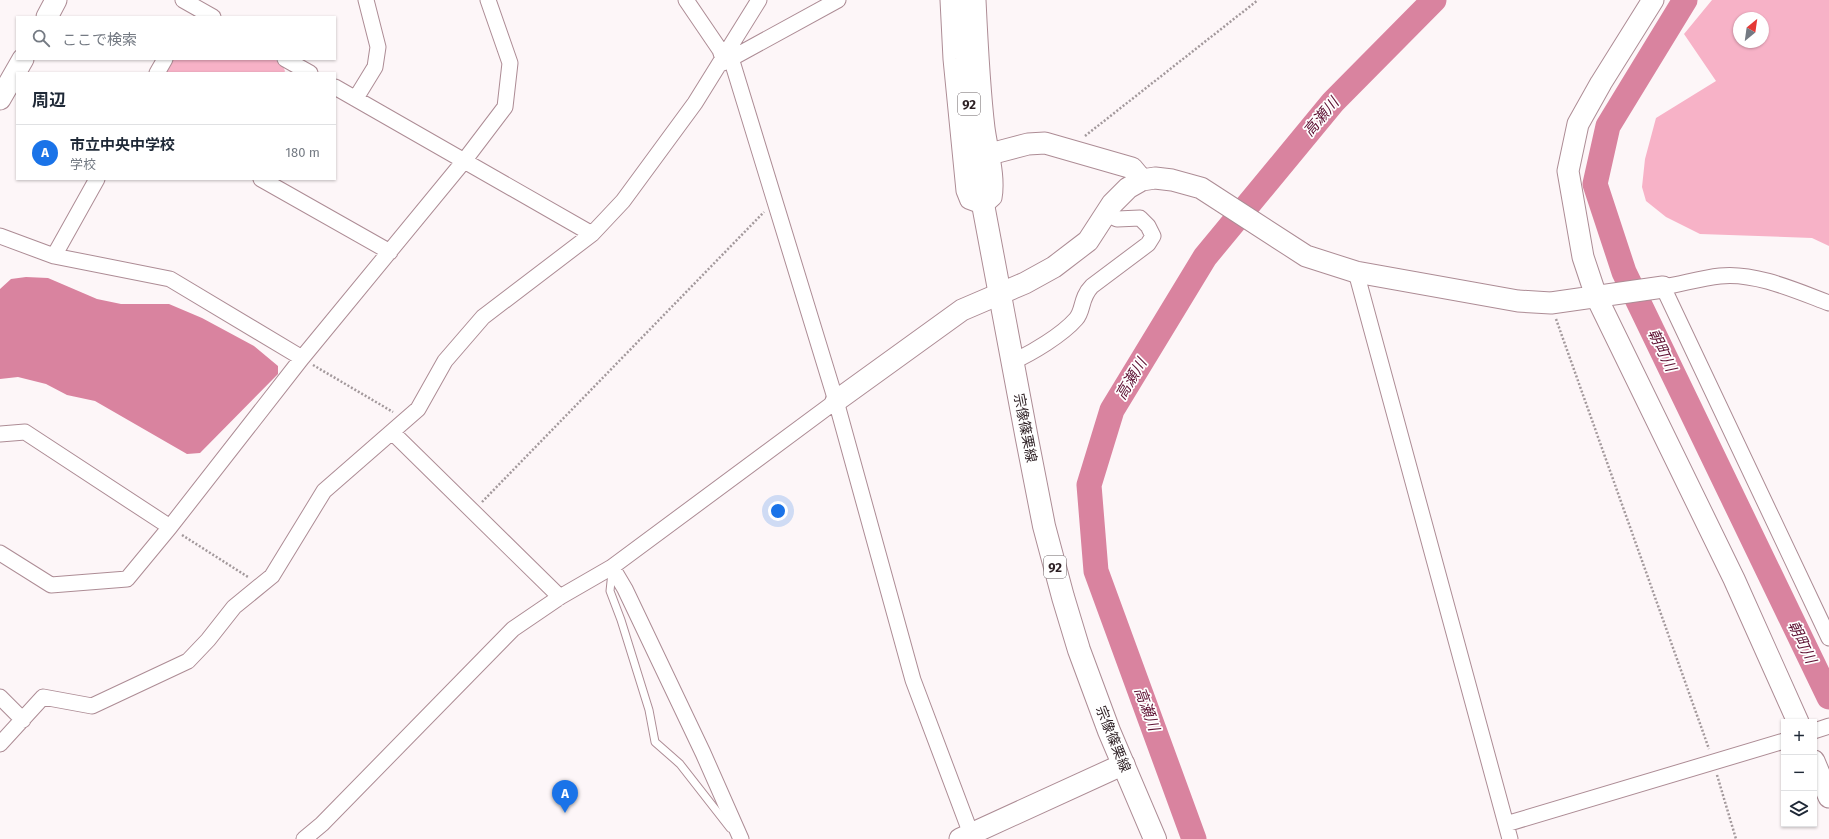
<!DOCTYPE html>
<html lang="ja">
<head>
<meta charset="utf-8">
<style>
  body { margin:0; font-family:"Fira Sans","Noto Sans JP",sans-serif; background:#f6f6f7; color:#1f2937 }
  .controls { position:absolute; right:12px; bottom:12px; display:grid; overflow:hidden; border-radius:0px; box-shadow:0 1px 3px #0004 }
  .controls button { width:36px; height:36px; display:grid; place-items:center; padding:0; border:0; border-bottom:1px solid #e0e1e3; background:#fff; color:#1f2937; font:20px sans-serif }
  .compass { position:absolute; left:1733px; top:12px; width:36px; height:36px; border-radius:50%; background:#fff; box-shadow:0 1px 3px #0004; rotate:29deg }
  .you { position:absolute; left:778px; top:511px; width:14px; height:14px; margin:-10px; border:3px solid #fff; border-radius:50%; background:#1a73e8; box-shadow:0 0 0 6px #1a73e833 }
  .badge { display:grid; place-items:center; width:26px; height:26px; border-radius:50%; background:#1a73e8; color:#fff; font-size:13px; font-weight:700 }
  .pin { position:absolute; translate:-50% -33px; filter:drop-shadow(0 1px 2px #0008) }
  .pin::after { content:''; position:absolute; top:21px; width:14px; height:12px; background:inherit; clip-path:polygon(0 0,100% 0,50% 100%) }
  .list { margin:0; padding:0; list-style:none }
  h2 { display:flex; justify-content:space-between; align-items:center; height:52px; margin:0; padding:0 16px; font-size:17px }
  h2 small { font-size:13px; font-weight:400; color:#747a83 }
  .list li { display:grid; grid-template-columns:26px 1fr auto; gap:12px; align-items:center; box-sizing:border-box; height:56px; padding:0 16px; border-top:1px solid #e0e1e3 }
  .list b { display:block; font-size:15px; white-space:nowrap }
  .list p { margin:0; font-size:13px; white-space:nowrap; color:#747a83 }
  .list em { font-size:13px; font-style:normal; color:#747a83 }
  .icon { flex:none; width:22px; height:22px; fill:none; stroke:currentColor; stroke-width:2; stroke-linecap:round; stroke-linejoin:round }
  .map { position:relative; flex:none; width:1829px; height:839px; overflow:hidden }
  .search { position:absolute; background:#fff; box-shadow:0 1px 3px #0004; left:16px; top:16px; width:320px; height:44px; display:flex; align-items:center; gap:10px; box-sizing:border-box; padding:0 14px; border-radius:0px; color:#747a83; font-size:15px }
  .panel { position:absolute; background:#fff; box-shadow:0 1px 3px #0004; left:16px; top:72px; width:320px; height:108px; border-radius:0px }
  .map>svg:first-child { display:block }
</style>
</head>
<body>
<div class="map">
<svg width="1829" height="839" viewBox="0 0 1829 839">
  <rect width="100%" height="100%" fill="#fdf6f8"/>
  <path fill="#f7b2c7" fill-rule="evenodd" d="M1712 0H1829V246L1812 238 1700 234 1666 217 1646 201 1642 187 1645 159 1656 118 1716 81 1684 34ZM1739 18H1763V42H1739Z
    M172 59H274L282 64 285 71 284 73H164Z"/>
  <path fill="#d9839f" d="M26 277 48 278 97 299 121 304H169L202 318 254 346 278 366V374L200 453 187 454 95 401 67 395 46 384 18 377 0 379V289L11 279Z"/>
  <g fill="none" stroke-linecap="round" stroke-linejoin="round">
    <path stroke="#d9839f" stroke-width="25" d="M1685 0 1608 126 1595 184 1624 272 1829 697
      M1194 839 1096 571 1089 485 1112 410 1205 257 1333 102 1434 0"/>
    <defs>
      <path id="lane" d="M612 572 610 591 621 620 649 710 655 742 680 764 730 828"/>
      <path id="street" d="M183 0 213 17
        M686 0 720 50 723 59
        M948 0 951 59 964 191 968 201 984 207 994 198C998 177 990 150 987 128 982 86 980 43 978 0
        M731 58 836 401 913 680 971 834
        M285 59 310 73
        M723 63 838 0
        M157 73 165 59
        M335 87 592 234
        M356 98 375 67 378 47 366 0
        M261 179 390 252
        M0 236 54 256 170 279 302 358
        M54 256 97 179
        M1356 272 1510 839
        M1829 303C1797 291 1755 272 1720 276 1701 278 1682 284 1663 287L1829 638
        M1012 362C1032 353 1062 335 1076 319 1084 310 1080 298 1092 286L1148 244 1153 236 1148 226 1140 218 1117 219 1106 214
        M392 432 560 597
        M0 434 25 432 170 527
        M0 553 51 585 127 579 170 527 302 358 464 161 505 107 510 63 488 0
        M612 567 625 589 703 753 741 839
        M0 697 23 720
        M1814 731 1829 726
        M0 744 43 697 92 706 188 661 208 640 234 607 272 576 324 491 418 409 445 361 483 317 592 234 623 201 695 103 759 0
        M1506 824 1784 741
        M304 839 322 824 513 629 560 597 612 567 836 401"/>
      <path id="secondary" d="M1653 0 1601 83 1578 124 1568 171 1583 257 1596 296 1734 579 1798 722
        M47 17 56 0
        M0 99 23 59
        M990 154 1028 144 1045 143 1132 168 1142 180
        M836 401 962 310 1025 283 1054 267 1088 241 1112 204 1128 188 1142 180 1155 178 1172 180 1201 188 1306 256 1356 272 1518 301 1551 303 1663 287
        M1814 761 1829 797
        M960 839 1124 764"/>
      <path id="primary" d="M964 0 971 128 979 183 1027 439 1044 526 1063 597 1079 650 1109 731 1155 839"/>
    </defs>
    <use href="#lane" stroke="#ad8c95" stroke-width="9"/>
    <use href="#street" stroke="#ad8c95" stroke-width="17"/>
    <use href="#secondary" stroke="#ad8c95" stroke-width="23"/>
    <use href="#primary" stroke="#ad8c95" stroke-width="24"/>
    <path stroke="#a3999c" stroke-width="2.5" stroke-dasharray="2 2" stroke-linecap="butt" d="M1085 136 1258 0
      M1556 319 1709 749
      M313 365 393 412
      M482 502 764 212
      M182 535 248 577
      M1717 775 1736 839"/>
    <use href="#lane" stroke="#fff" stroke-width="7"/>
    <use href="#street" stroke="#fff" stroke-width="15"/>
    <use href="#secondary" stroke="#fff" stroke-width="21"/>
    <use href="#primary" stroke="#fff" stroke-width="22"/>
  </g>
  <g text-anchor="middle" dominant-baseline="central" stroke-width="3.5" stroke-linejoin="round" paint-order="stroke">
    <g fill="#fff" stroke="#6b6265" stroke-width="1">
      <rect x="958" y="93" width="22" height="22" rx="3"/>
      <rect x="1044" y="556" width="22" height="22" rx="3"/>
    </g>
    <g font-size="13" font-weight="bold" fill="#2c1f23">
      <text x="969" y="104">92</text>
      <text x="1055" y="567">92</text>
    </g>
    <g font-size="14" fill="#2c1f23" stroke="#fff">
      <text transform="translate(1025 428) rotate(79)">宗像篠栗線</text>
      <text transform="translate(1113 739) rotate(68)">宗像篠栗線</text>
    </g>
    <g font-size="15" font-style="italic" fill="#5e1133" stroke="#fff">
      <text transform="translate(1321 117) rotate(-50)">高瀬川</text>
      <text transform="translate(1662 350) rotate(64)">朝町川</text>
      <text transform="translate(1131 379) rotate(-59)">高瀬川</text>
      <text transform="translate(1802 642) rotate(64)">朝町川</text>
      <text transform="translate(1147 709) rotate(70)">高瀬川</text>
    </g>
  </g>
</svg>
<div class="controls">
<button>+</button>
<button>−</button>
<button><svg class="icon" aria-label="layers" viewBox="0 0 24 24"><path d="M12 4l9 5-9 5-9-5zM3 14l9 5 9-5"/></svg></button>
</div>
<svg class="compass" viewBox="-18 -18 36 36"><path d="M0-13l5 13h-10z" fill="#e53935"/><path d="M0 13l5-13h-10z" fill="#747a83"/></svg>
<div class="you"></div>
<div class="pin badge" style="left:565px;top:813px">A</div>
<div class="search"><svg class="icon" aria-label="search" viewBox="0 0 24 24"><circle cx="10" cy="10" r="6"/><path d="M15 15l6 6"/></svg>ここで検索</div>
<section class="panel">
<h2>周辺<small></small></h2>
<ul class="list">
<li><span class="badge">A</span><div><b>市立中央中学校</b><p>学校</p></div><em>180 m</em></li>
</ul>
</section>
</div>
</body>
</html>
